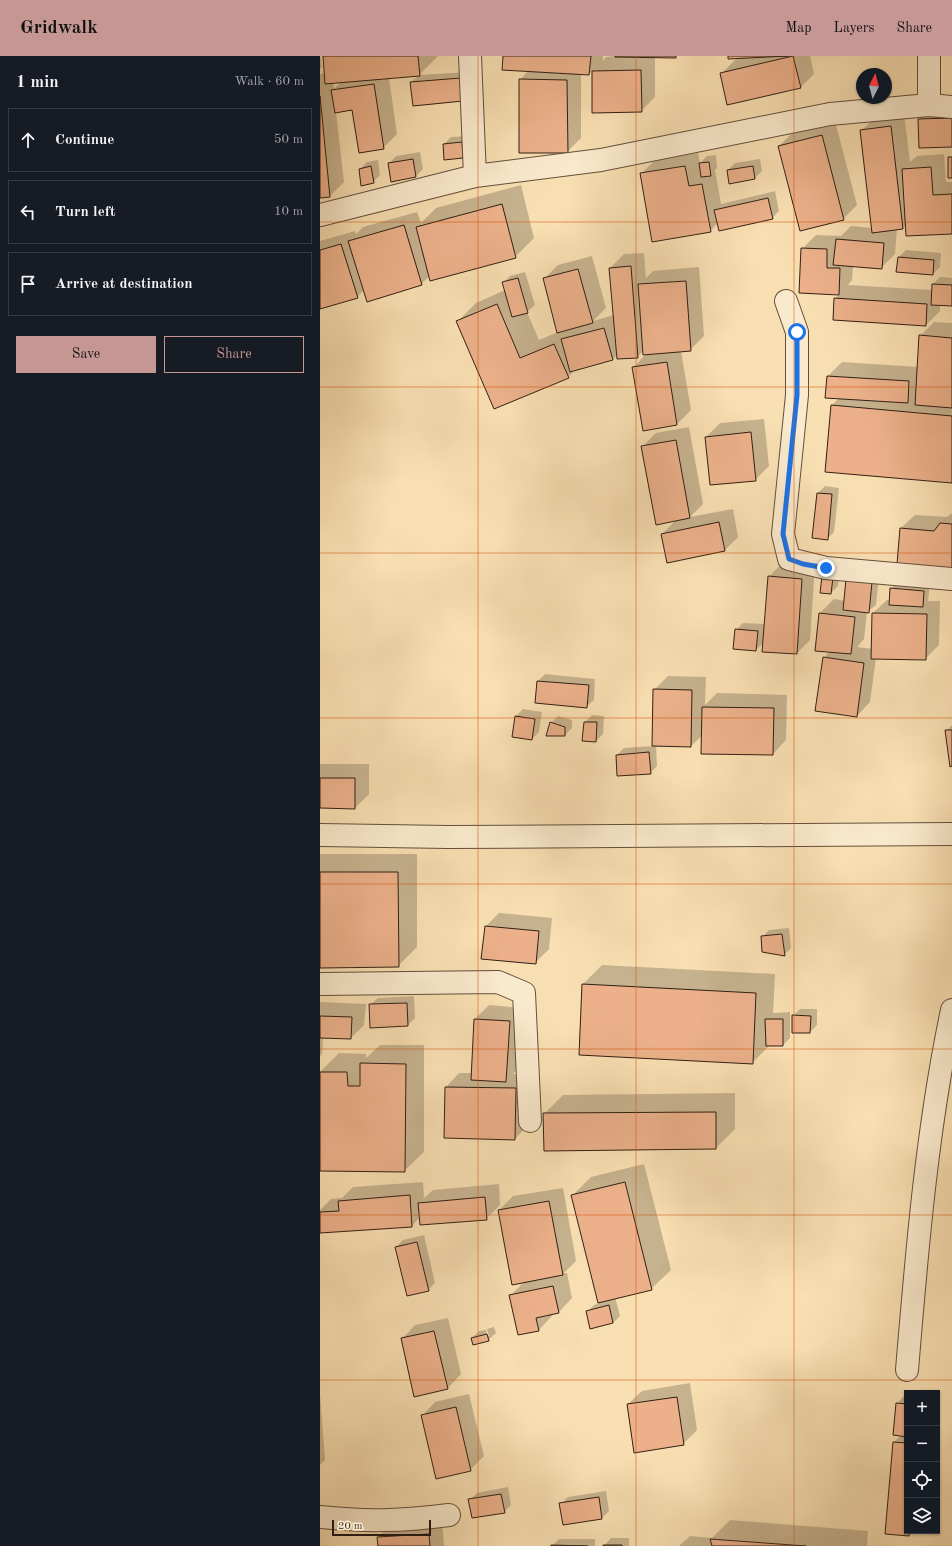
<!DOCTYPE html>
<html lang="en">
<head>
<meta charset="utf-8">
<style>
  body { margin:0; font-family:"Old Standard TT",serif; background:#20242c; color:#f1f3f6 }
  .controls { position:absolute; right:12px; bottom:12px; display:grid; overflow:hidden; border-radius:0px; box-shadow:0 1px 3px #0004 }
  .controls button { width:36px; height:36px; display:grid; place-items:center; padding:0; border:0; border-bottom:1px solid #363941; background:#171b24; color:#f1f3f6; font:20px sans-serif }
  .compass { position:absolute; left:536px; top:12px; width:36px; height:36px; border-radius:50%; background:#171b24; box-shadow:0 1px 3px #0004; rotate:6deg }
  .scale { position:absolute; left:12px; bottom:10px; width:99px; box-sizing:border-box; padding-left:4px; border:2px solid #311f13; border-top:0; font-size:11px; line-height:14px; white-space:nowrap; color:#311f13; -webkit-text-stroke:3px #faeacd; paint-order:stroke }
  .stop { position:absolute; width:12px; height:12px; margin:-9px; border:3px solid #1a73e8; border-radius:50%; background:#fff }
  .stop.end { background:#1a73e8; border-color:#fff; box-shadow:0 1px 4px #0008 }
  .list { margin:0; padding:0; list-style:none }
  h2 { display:flex; justify-content:space-between; align-items:center; height:52px; margin:0; padding:0 16px; font-size:17px }
  h2 small { font-size:13px; font-weight:400; color:#9ea1a6 }
  .list li { display:grid; grid-template-columns:26px 1fr auto; gap:12px; align-items:center; box-sizing:border-box; height:64px; margin:0 8px 8px; padding:0 8px; border:1px solid #363941; border-radius:0px }
  .list b { display:block; font-size:15px; white-space:nowrap }
  .list em { font-size:13px; font-style:normal; color:#9ea1a6 }
  .actions { display:flex; gap:8px; padding:12px 16px }
  .actions a { flex:1; padding:9px 0; border:1px solid #c59692; border-radius:0px; text-align:center; font-size:14px; color:#c59692 }
  .actions .main { background:#c59692; color:#111 }
  .icon { flex:none; width:22px; height:22px; fill:none; stroke:currentColor; stroke-width:2; stroke-linecap:round; stroke-linejoin:round }
  .map { position:relative; flex:none; width:632px; height:1490px; overflow:hidden }
  header { display:flex; align-items:center; gap:24px; box-sizing:border-box; height:56px; padding:0 20px; background:#c59692; color:#111 }
  header strong { font-size:19px }
  nav { display:flex; gap:22px; margin-inline-start:auto; font-size:14px }
  main { display:flex }
  aside { flex:1; background:#171b24 }
  .map>svg:first-child { display:block }
</style>
</head>
<body>
<header>
<strong>Gridwalk</strong>
<nav><a>Map</a><a>Layers</a><a>Share</a></nav>
</header>
<main>
<aside>
<h2>1 min<small>Walk · 60 m</small></h2>
<ul class="list">
<li><svg class="icon" aria-label="ahead" viewBox="0 0 24 24"><path d="M12 20V5M6 11l6-6 6 6"/></svg><div><b>Continue</b></div><em>50 m</em></li>
<li><svg class="icon" aria-label="left" viewBox="0 0 24 24"><path d="M17 20v-9H6M10 6l-5 5 5 5"/></svg><div><b>Turn left</b></div><em>10 m</em></li>
<li><svg class="icon" aria-label="arrive" viewBox="0 0 24 24"><path d="M6 21V4h12l-3 4 3 4H6"/></svg><div><b>Arrive at destination</b></div></li>
</ul>
<div class="actions"><a class="main">Save</a><a>Share</a></div>
</aside>
<div class="map">
<svg width="632" height="1490" viewBox="0 0 632 1490">
  <rect width="100%" height="100%" fill="#f8dfb2"/>
  <filter id="stains"><feTurbulence type="fractalNoise" baseFrequency=".005" numOctaves="4"/><feColorMatrix values="0 0 0 0 .2 0 0 0 0 .09 0 0 0 0 .02 0 0 0 .5 -.17"/></filter>
  <radialGradient id="worn" r=".72"><stop offset=".6" stop-color="#630" stop-opacity="0"/><stop offset="1" stop-color="#630" stop-opacity=".3"/></radialGradient>
  <path fill="#0003" fill-rule="evenodd" d="M0 0 2 11 0 13Z
    M4 0H118L99 19 148 16 150 37 91 26 99 19 69 22 77 78 63 92 33 53 16 56 24 126 10 140 0 141V18L5 17ZM13 26H21L14 33Z
    M184 0H283V5L286 1 296 0H356H335V41L321 55 273 56V15L269 18H261V82L247 96 200 24 209 14Z
    M409 0H490L494 18 480 32 401 18 415 4 422 2Z
    M612 49H632V90L599 63Z
    M584 57 590 106 597 100 624 98 626 126H632V177L586 169 583 172 577 173 575 198 561 212 533 210 532 224 528 229 612 234 613 228 620 221 632 222V249L620 248V255L606 269 515 243 520 238 480 236 482 193 496 179 521 180 531 170 552 172 541 75 555 61Z
    M515 65 537 149 523 163 459 90 473 76Z
    M149 80 150 94 143 101 124 88 131 81Z
    M100 96 103 113 96 120 69 108 76 100Z
    M378 97 380 107 387 100 396 99 397 112 395 114 401 148 455 135 459 155 452 162 398 167 390 175 321 118 335 104Z
    M440 103 442 115 435 122 409 126 408 114 415 107Z
    M58 104 60 119 53 126 40 113 47 106Z
    M201 129 214 182 195 201 110 220 101 228 44 234 37 241 0 252V185L35 175 36 178 43 171 97 156 101 167 116 152Z
    M586 194 621 197 620 211 613 218 579 201Z
    M324 197 326 222 333 215 379 211 384 280 370 294 361 295 371 354 357 368 313 312 327 297 324 294 317 301 298 298 292 304 256 313 248 321 175 352 137 266 156 247 185 234 183 227 190 220 205 216 215 249 207 256 219 284 238 276 224 223 238 209 272 200 286 252 273 265 294 259 290 212 304 198Z
    M614 266 632 267V426L512 349 520 341 508 320 522 306 598 311 600 280Z
    M444 363 449 410 435 424 386 381 400 367Z
    M369 371 383 448 370 461 413 453 418 481 405 494 342 478 356 464 322 391 336 377Z
    M505 430 519 432 514 476 507 483 498 437Z
    M632 457V511L581 472 595 459 627 461Z
    M462 507 495 509 490 584 477 597 444 586 436 594 416 574 423 567 445 568 449 521Z
    M520 515 518 530 511 537 502 536Z
    M559 519 556 549 547 556 544 583 537 591 553 593V557L567 544H570L571 533 578 526 610 528 608 545H620L619 589 605 603 556 602 550 646 537 660 504 602 510 595 500 557 514 543 525 545Z
    M225 618 275 623 274 644 266 651 218 625Z
    M348 620 386 621 385 649 397 637 467 639 466 684 453 698 383 679 371 690 336 689 337 710 330 717 297 699 304 692 333 690 334 634Z
    M203 653 222 656 219 676 212 683 196 660Z
    M272 659 284 660 283 678 276 685 265 666Z
    M238 660 252 664V672L245 679 231 667Z
    M632 669V709L626 675Z
    M0 708H49V738L35 752 0 751Z
    M0 798H97V891L78 910 0 911Z
    M179 857 232 862 229 893 215 907 166 870Z
    M469 872 471 892 464 899 442 881 449 874Z
    M282 909 455 918 453 957 470 956V982L463 989H450L432 1007 263 928Z
    M94 940 95 962 88 969 50 949 58 942Z
    M0 946 46 948 44 969 31 982 3 981 2 998 0 1000Z
    M169 949 204 952 200 1011 193 1018 209 1019 208 1069 195 1083 125 1081 126 1031 139 1017H152L155 963Z
    M480 953H497V969L490 976 473 960Z
    M60 989H104V1096L84 1115 0 1114V1016L19 997 46 998V1002Z
    M415 1037V1073L396 1092 224 1058 243 1039Z
    M324 1108 351 1214 331 1233 295 1241 300 1260 293 1267 267 1256 274 1249 279 1247 252 1140 271 1121Z
    M103 1126 104 1142 113 1134 179 1128 180 1149 166 1163 100 1161 92 1170 0 1176V1154L11 1143 22 1142 33 1131Z
    M243 1132 256 1205 244 1217H247L252 1242 239 1256 232 1257V1260L219 1274 190 1240 205 1225 179 1154 193 1140Z
    M104 1179 115 1227 108 1234 76 1191 83 1184Z
    M128 1262 141 1318 128 1332 82 1283 95 1269Z
    M174 1271 176 1277 168 1284 152 1282 159 1275 166 1274 167 1280H169L167 1273Z
    M370 1327 377 1374 363 1388 308 1348 322 1335Z
    M0 1338 5 1404 0 1409Z
    M149 1338 164 1400 150 1414 102 1360 115 1346Z
    M584 1340H587V1475H593L589 1479 566 1477 574 1386 581 1379 574 1378 577 1347Z
    M188 1431 191 1449 184 1456 150 1444 157 1437Z
    M286 1435 289 1455 282 1462 244 1468 241 1448 248 1441Z
    M122 1464 124 1490H59L58 1481 72 1468Z
    M410 1464 548 1475 547 1490H359L370 1480 392 1482Z
    M291 1482H309V1490H284Z
    M239 1483H275V1490H232Z"/>
  <path fill="#ecb18b" stroke="#311f13" d="M3 0H98L100 20 5 28Z
    M183 0H271L269 19 182 14Z
    M295 0H356V2L295 1Z
    M408 0H469L408 3Z
    M473 0 481 32 407 49 400 17Z
    M321 14 322 56 272 57V15Z
    M141 22 143 45 93 50 90 26Z
    M199 23 247 24 248 97H199Z
    M54 28 64 93 39 97 32 54 15 57 11 34Z
    M0 40 10 141 0 142Z
    M632 62V91L599 92 598 63Z
    M571 70 583 173 552 177 540 74Z
    M502 79 524 164 480 175 458 90Z
    M142 86 143 102 124 104 123 88Z
    M628 101H632V122H628Z
    M93 103 96 121 71 126 68 107Z
    M389 106 391 120 381 121 379 107Z
    M51 110 54 127 41 130 39 113Z
    M365 110 369 130 382 128 391 176 332 186 320 117Z
    M433 110 435 123 409 128 407 114Z
    M611 111 613 139 632 138V178L586 180 582 113Z
    M448 142 453 163 399 175 394 154Z
    M182 148 196 202 110 225 96 171Z
    M84 169 102 229 47 246 28 185Z
    M516 183 564 187 562 213 513 209Z
    M21 188 38 242 0 253V194Z
    M481 192 507 193V212H520L519 239 479 237Z
    M578 201 614 204 613 219 576 216Z
    M311 210 318 302 297 303 289 212Z
    M258 213 273 267 237 277 223 222Z
    M198 222 208 257 192 261 182 226Z
    M366 225 371 295 323 299 318 228Z
    M612 228 632 229V250L611 249Z
    M514 242 607 248 606 270 513 264Z
    M177 248 200 302 234 288 249 322 174 353 136 265Z
    M284 272 293 304 250 316 241 283Z
    M599 279 632 282V352L595 349Z
    M347 306 357 369 323 375 312 311Z
    M507 320 589 325 588 347 505 342Z
    M511 349 632 360V427L505 416Z
    M431 376 436 425 390 429 385 381Z
    M356 384 370 462 336 469 321 390Z
    M497 437 512 438 508 484 492 482Z
    M399 466 405 495 347 507 341 478Z
    M620 467 632 468V512L577 508 580 472 614 475Z
    M448 520 482 523 477 598 442 596Z
    M502 520 513 521 511 538 500 537Z
    M526 523 552 526 549 557 523 554Z
    M570 532 604 535 603 551 569 549Z
    M499 557 535 561 531 598 495 595Z
    M552 557 607 558 606 604 551 603Z
    M415 573 438 575 436 595 413 593Z
    M503 601 544 607 537 661 495 655Z
    M217 625 269 629 267 652 215 647Z
    M333 633 372 634 371 691 332 690Z
    M382 651 454 652 453 699 381 698Z
    M195 660 215 663 212 684 192 681Z
    M230 666 245 671V680H226Z
    M264 666H277L276 686 262 685Z
    M625 674H632V710L630 711Z
    M329 696 331 718 297 720 296 699Z
    M0 722H35V753L0 752Z
    M0 816H78L79 911 0 912Z
    M165 870 219 875 216 908 161 903Z
    M462 878 465 900 442 896 441 880Z
    M262 928 436 937 433 1008 259 999Z
    M87 947 88 970 50 972 49 948Z
    M472 959 491 960 490 977H472Z
    M0 960 32 961 31 983 0 982Z
    M154 963 190 965 186 1026 151 1024Z
    M445 963H463V990H446Z
    M40 1007 86 1008 85 1116 0 1115V1016H27L28 1030H40Z
    M125 1031 196 1032 195 1084 124 1082Z
    M396 1056V1093L224 1095 223 1057Z
    M305 1126 332 1234 278 1247 251 1139Z
    M90 1139 92 1171 0 1177V1156L19 1155 18 1145Z
    M165 1141 167 1164 100 1169 98 1147Z
    M229 1145 243 1219 192 1229 178 1154Z
    M97 1186 109 1235 87 1240 75 1191Z
    M233 1230 239 1257 216 1262 219 1275 198 1279 189 1239Z
    M289 1249 293 1267 270 1273 266 1255Z
    M114 1275 128 1333 94 1341 81 1282Z
    M167 1278 169 1285 153 1289 151 1282Z
    M357 1341 364 1389 314 1397 307 1348Z
    M576 1347 587 1348V1381L573 1379Z
    M136 1351 151 1415 116 1423 101 1359Z
    M573 1386 587 1387V1475H590L589 1480 565 1478Z
    M181 1438 185 1457 152 1462 148 1443Z
    M279 1441 282 1463 243 1469 239 1447Z
    M109 1478 110 1490H58L57 1481Z
    M390 1483 486 1490H392Z
    M231 1489 268 1490H231Z
    M283 1489H302V1490H283Z"/>
  <g fill="none" stroke-linecap="round" stroke-linejoin="round">
    <defs>
      <path id="street" d="M150 0 155 120
        M609 49V0
        M0 159 155 120 281 104 510 58 609 49 632 51
        M466 245 477 276V339L463 478 469 503 506 512 632 523
        M0 779 128 781 632 778
        M0 928 178 926 204 937 210 1065
        M587 1314C597 1193 607 1073 632 954
        M0 1461C46 1466 82 1465 129 1459"/>
    </defs>
    <use href="#street" stroke="#634f3b" stroke-width="24"/>
    <use href="#street" stroke="#faeacd" stroke-width="22"/>
  </g>
  <g fill="none" stroke-linecap="round" stroke-linejoin="round">
    <path stroke="#1a73e8" stroke-width="5" d="M477 276V339L463 478 469 503 483 508 506 512"/>
  </g>
  <path fill="none" stroke="#d6530d" stroke-width="1" stroke-opacity="0.55" d="M158 0V1490M316 0V1490M474 0V1490M0 166H632M0 331H632M0 497H632M0 662H632M0 828H632M0 993H632M0 1159H632M0 1324H632"/>
  <rect width="100%" height="100%" filter="url(#stains)"/>
  <rect width="100%" height="100%" fill="url(#worn)"/>
</svg>
<div class="controls">
<button>+</button>
<button>−</button>
<button><svg class="icon" aria-label="locate" viewBox="0 0 24 24"><circle cx="12" cy="12" r="6"/><path d="M12 2v4M12 18v4M2 12h4M18 12h4"/></svg></button>
<button><svg class="icon" aria-label="layers" viewBox="0 0 24 24"><path d="M12 4l9 5-9 5-9-5zM3 14l9 5 9-5"/></svg></button>
</div>
<svg class="compass" viewBox="-18 -18 36 36"><path d="M0-13l5 13h-10z" fill="#e53935"/><path d="M0 13l5-13h-10z" fill="#9ea1a6"/></svg>
<div class="scale">20 m</div>
<div class="stop" style="left:477px;top:276px"></div>
<div class="stop end" style="left:506px;top:512px"></div>
</div>
</main>
</body>
</html>
